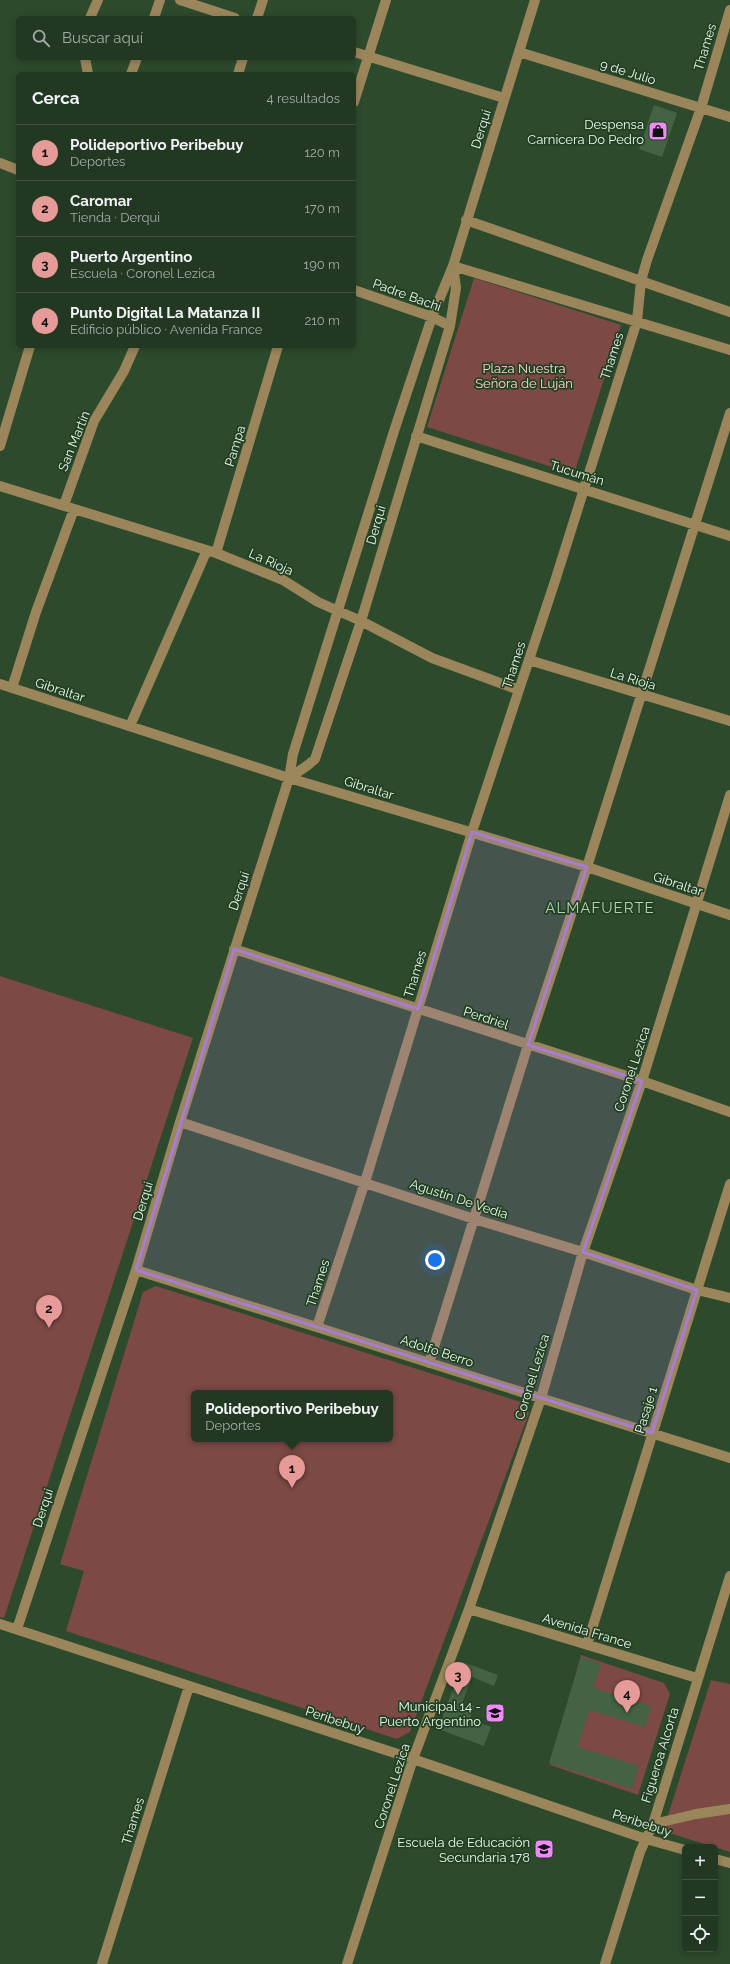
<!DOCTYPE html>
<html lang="es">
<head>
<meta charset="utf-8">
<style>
  body { margin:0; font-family:Raleway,sans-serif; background:#2a3f2a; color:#f1f3f6 }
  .controls { position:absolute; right:12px; bottom:12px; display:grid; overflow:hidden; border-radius:6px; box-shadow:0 2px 6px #0003 }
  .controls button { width:36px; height:36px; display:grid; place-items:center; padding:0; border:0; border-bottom:1px solid #3f5240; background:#223822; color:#f1f3f6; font:20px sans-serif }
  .you { position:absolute; left:435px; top:1260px; width:14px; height:14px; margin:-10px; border:3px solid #fff; border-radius:50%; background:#1a73e8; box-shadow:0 0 0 6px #1a73e833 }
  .badge { display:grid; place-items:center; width:26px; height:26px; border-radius:50%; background:#e69b98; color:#111; font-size:13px; font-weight:700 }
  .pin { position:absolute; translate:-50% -33px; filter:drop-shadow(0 1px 2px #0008) }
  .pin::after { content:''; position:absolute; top:21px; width:14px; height:12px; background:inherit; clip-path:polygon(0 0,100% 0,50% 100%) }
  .popup { position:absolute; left:191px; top:1390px; width:202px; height:52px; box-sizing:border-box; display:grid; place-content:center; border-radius:6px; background:#223822; filter:drop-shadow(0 1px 3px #0005); font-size:13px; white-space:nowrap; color:#a2aca5 }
  .popup b { font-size:15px; color:#f1f3f6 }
  .popup::after { content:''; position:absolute; left:50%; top:100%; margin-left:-8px; border:8px solid transparent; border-top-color:#223822 }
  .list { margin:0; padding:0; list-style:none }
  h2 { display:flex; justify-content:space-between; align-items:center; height:52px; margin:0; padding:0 16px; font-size:17px }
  h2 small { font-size:13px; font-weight:400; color:#a2aca5 }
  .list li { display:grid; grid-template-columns:26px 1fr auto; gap:12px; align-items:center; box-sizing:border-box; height:56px; padding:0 16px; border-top:1px solid #3f5240 }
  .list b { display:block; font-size:15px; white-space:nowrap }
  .list p { margin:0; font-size:13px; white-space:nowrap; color:#a2aca5 }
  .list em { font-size:13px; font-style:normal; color:#a2aca5 }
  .icon { flex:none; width:22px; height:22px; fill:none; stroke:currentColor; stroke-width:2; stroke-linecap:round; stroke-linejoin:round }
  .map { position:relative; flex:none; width:730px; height:1964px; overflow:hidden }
  .search { position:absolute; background:#223822; box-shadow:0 2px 6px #0003; left:16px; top:16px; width:340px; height:44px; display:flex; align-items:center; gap:10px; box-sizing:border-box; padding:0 14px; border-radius:6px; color:#a2aca5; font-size:15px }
  .panel { position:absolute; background:#223822; box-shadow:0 2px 6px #0003; left:16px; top:72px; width:340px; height:276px; border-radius:6px }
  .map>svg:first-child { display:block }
</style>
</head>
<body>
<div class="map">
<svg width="730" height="1964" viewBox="0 0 730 1964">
  <rect width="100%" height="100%" fill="#2d4a2d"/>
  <path fill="#7c4945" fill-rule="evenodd" d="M474 278 621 325 574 474 427 427Z
    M0 976 193 1038 4 1618 0 1617Z
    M156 1286 524 1403 529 1413 410 1732 397 1739 66 1631 84 1571 60 1564 143 1292ZM194 1393H390V1439H194Z
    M581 1655 664 1683 670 1694 638 1795 550 1765Z
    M711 1680 730 1684V1852L663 1831Z"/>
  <path fill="#446244" d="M654 105 677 113 662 157 639 149Z
    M581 1657 601 1664 593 1688 651 1706 645 1727 589 1710 578 1747 639 1766 632 1789 549 1763Z
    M463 1662 498 1675 494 1686 472 1677 461 1706 468 1708 469 1704 474 1706 470 1719 491 1727 484 1746 438 1729Z"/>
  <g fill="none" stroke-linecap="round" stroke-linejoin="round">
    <path stroke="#9b865b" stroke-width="10" d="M180 0 235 18
      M90 18 98 0
      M154 18 160 0
      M257 18 263 0
      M354 52 504 98
      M519 52 730 117
      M85 58 88 74
      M131 74 137 58
      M238 74 243 58
      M354 102 386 0
      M0 163 18 170
      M466 220 730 312
      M453 266 730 350
      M354 290 432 317 450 326
      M416 436 730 536
      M0 446 30 346
      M0 486 216 553 283 580 318 602 361 621 432 658 519 690
      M64 505 94 421 124 371 135 346
      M216 553 278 346
      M529 660 730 721
      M0 684 289 778 587 867 730 915
      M12 688 36 612 74 509
      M130 726 207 550
      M289 778 308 765 315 759 361 621 450 326 456 288 453 266
      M234 949 642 1081 730 1112
      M180 1122 474 1219 583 1252 697 1290 730 1298
      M136 1270 730 1458
      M317 1327 365 1182 472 832 555 581 637 321 641 281 647 260 701 108 730 10
      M429 1363 528 1045 587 867 730 413
      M469 1609 697 1678
      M0 1624 413 1759 646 1839 685 1850
      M17 1629 136 1270 180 1122 289 778 293 754 395 428 432 317 453 266 535 0
      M587 1645 730 1184
      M653 1824 696 1814 730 1809
      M715 1859 730 1863
      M102 1964 189 1686
      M347 1964 413 1759 469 1609 541 1398 583 1252 642 1081 730 795
      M605 1964 640 1852 653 1824 730 1576"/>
  </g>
  <path fill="#a67ecf" fill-opacity="0.2" stroke="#a67ecf" stroke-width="3" stroke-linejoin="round" d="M472 832 587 867 528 1045 642 1081 583 1252 697 1290 652 1433 136 1270 234 949 418 1009Z"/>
  <defs>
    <symbol id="shop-square" viewBox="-11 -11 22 22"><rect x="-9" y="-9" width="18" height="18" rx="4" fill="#ef8bf7" stroke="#223f23"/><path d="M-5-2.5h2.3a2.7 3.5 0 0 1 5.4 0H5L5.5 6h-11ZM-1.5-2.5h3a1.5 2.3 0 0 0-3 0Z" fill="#111"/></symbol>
    <symbol id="school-square" viewBox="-11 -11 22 22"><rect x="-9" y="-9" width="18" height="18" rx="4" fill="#ef8bf7" stroke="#223f23"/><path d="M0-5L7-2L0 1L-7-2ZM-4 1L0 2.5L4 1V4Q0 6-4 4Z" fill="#111"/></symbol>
  </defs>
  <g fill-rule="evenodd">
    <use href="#shop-square" x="647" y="120" width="22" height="22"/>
    <use href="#school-square" x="484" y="1702" width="22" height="22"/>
    <use href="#school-square" x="533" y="1838" width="22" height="22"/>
  </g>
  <g text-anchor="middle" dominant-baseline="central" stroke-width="3.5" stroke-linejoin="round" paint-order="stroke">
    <g font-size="13" fill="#e7f8e6" stroke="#223f23">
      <text transform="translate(705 47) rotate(-73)">Thames</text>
      <text transform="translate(628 72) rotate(17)">9 de Julio</text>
      <text transform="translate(481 129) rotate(-73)">Derqui</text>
      <text transform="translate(407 295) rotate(20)">Padre Bachi</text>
      <text transform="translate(612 356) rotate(-72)">Thames</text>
      <text transform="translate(74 441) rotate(-68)">San Martín</text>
      <text transform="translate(235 446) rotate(-73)">Pampa</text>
      <text transform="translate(577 473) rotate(17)">Tucumán</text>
      <text transform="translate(376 525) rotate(-74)">Derqui</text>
      <text transform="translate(271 562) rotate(24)">La Rioja</text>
      <text transform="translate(514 665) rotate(-72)">Thames</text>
      <text transform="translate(633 679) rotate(17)">La Rioja</text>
      <text transform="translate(60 690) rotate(18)">Gibraltar</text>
      <text transform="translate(369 788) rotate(17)">Gibraltar</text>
      <text transform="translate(678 884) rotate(18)">Gibraltar</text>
      <text transform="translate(239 891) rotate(-72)">Derqui</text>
      <text transform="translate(415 974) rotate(-73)">Thames</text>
      <text transform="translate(486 1018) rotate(18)">Perdriel</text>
      <text transform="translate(632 1069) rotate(-72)">Coronel Lezica</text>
      <text transform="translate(459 1199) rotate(18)">Agustín De Vedia</text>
      <text transform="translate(143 1201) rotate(-73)">Derqui</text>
      <text transform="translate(318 1283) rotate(-72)">Thames</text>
      <text transform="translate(437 1351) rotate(18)">Adolfo Berro</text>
      <text transform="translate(532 1377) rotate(-73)">Coronel Lezica</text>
      <text transform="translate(646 1410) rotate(-73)">Pasaje 1</text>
      <text transform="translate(43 1508) rotate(-72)">Derqui</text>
      <text transform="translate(587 1631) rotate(17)">Avenida France</text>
      <text transform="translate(335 1720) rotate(18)">Peribebuy</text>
      <text transform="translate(660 1755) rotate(-73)">Figueroa Alcorta</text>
      <text transform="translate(392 1786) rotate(-72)">Coronel Lezica</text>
      <text transform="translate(133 1821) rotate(-73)">Thames</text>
      <text transform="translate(642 1823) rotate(18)">Peribebuy</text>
    </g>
    <g font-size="13" fill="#e7f8e6" stroke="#223f23" text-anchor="end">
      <text x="644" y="124">Despensa<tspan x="644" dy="15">Carnicera Do Pedro</tspan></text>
      <text x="481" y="1706">Municipal 14 -<tspan x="481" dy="15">Puerto Argentino</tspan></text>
      <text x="530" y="1842">Escuela de Educación<tspan x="530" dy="15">Secundaria 178</tspan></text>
    </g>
    <g font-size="13" fill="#fbd3cf" stroke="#223f23">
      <text x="524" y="368">Plaza Nuestra<tspan x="524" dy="15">Señora de Luján</tspan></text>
    </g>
    <g font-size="15" letter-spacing="1" fill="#b0d2af" stroke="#223f23">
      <text x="600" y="908">ALMAFUERTE</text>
    </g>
  </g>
</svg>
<div class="controls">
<button>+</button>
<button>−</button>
<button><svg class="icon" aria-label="locate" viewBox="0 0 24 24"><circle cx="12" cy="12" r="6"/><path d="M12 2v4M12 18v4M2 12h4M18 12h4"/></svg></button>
</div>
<div class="you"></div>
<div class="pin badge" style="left:292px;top:1488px">1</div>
<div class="popup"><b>Polideportivo Peribebuy</b>Deportes</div>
<div class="pin badge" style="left:49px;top:1328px">2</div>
<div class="pin badge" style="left:458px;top:1695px">3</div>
<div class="pin badge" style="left:627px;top:1713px">4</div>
<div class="search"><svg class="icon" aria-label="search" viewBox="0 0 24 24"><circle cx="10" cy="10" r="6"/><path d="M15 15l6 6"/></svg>Buscar aquí</div>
<section class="panel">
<h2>Cerca<small>4 resultados</small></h2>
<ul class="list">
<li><span class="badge">1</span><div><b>Polideportivo Peribebuy</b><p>Deportes</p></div><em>120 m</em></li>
<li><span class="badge">2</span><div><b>Caromar</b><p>Tienda · Derqui</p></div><em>170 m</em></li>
<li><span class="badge">3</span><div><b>Puerto Argentino</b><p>Escuela · Coronel Lezica</p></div><em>190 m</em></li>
<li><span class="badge">4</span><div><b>Punto Digital La Matanza II</b><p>Edificio público · Avenida France</p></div><em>210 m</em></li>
</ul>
</section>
</div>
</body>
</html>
